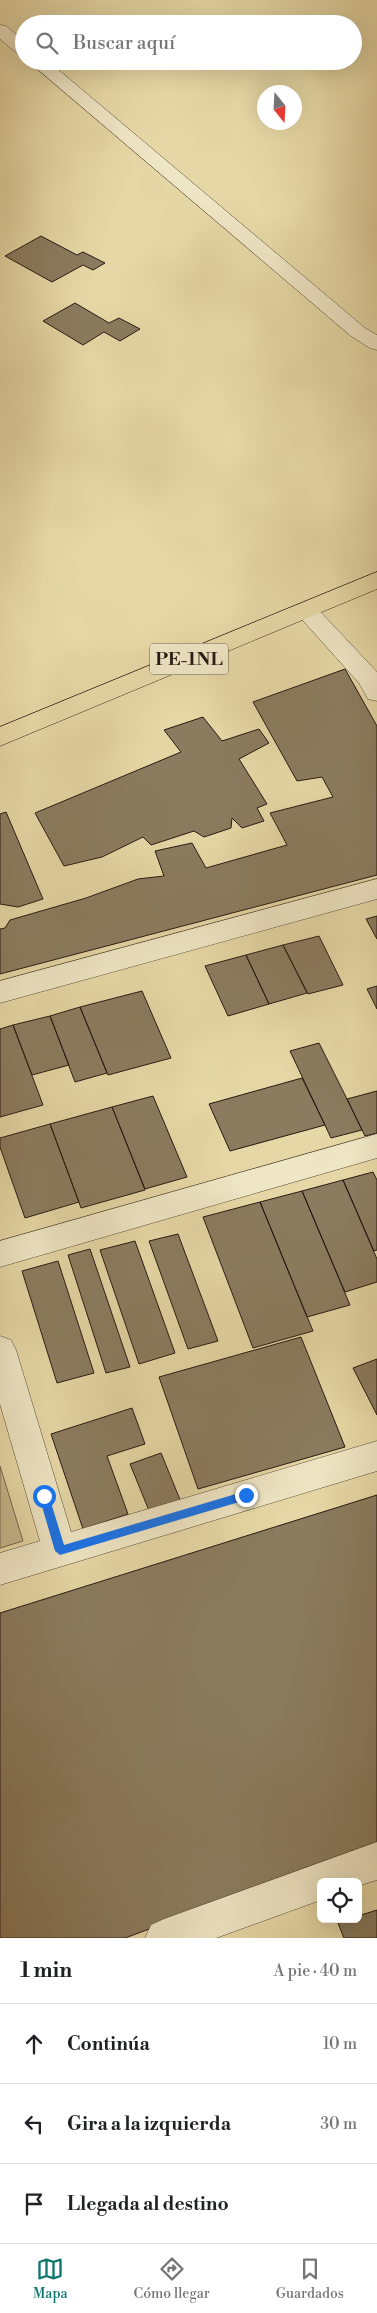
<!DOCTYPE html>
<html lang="es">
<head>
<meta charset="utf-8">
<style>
  body { margin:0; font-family:"Libre Bodoni",serif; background:#f2f2f2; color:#202124 }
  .controls { position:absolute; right:15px; bottom:15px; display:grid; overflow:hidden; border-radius:8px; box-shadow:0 5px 20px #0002 }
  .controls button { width:45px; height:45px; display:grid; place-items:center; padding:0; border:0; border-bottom:1px solid #e0e0e0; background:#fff; color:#202124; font:25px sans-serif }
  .compass { position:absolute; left:257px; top:85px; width:45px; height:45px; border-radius:50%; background:#fff; box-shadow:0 5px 20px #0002; rotate:162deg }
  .stop { position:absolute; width:15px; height:15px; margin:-11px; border:4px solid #1a73e8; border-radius:50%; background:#fff }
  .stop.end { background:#1a73e8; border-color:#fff; box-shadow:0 1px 5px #0008 }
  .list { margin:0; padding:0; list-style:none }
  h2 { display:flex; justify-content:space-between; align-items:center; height:65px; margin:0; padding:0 20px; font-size:21px }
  h2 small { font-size:16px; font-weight:400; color:#757577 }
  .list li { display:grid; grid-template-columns:32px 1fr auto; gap:15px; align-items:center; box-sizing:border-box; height:80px; padding:0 20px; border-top:1px solid #e0e0e0 }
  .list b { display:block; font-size:19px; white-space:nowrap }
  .list em { font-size:16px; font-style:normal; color:#757577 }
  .icon { flex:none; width:28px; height:28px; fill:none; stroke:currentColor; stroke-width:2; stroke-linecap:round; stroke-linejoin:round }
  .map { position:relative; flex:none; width:377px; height:1938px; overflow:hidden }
  .search { position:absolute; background:#fff; box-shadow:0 5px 20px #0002; left:15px; right:15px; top:15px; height:55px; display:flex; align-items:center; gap:12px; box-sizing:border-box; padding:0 18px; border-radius:28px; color:#757577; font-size:19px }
  .sheet { height:305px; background:#fff }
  nav { display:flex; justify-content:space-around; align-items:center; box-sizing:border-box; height:70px; border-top:1px solid #e0e0e0; background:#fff; font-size:14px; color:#757577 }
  nav a { display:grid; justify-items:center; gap:2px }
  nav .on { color:#0f766e }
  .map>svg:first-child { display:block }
</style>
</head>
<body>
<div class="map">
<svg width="377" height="1938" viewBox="0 0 377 1938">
  <rect width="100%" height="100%" fill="#e6d8a6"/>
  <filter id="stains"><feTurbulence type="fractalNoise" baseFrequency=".004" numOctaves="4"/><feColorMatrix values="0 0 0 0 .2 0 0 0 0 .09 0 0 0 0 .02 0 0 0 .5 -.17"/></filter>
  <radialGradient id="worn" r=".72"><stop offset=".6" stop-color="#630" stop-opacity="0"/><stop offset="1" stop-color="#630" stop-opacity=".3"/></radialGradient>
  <path fill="#c6b88d" stroke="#766850" d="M0 1466 23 1541 0 1548Z"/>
  <path fill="#8a7c5f" stroke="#271913" d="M41 236 77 255 83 252 105 263 93 270 83 265 52 282 5 256Z
    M75 303 109 323 119 318 140 329 120 341 104 332 83 345 43 321Z
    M345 669 377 726V875L0 974V929L5 928 10 920 86 898 138 879 164 876 155 851 192 843 206 868 287 845 270 813 333 797 322 777 297 781 253 702Z
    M203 717 222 741 259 729 269 743 239 759 267 804 257 808 264 821 242 828 232 818 231 828 204 837 194 831 151 845 143 837 102 857 64 866 35 813 181 752 164 730Z
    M6 812 43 899 18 907 0 904V814Z
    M377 916V939L366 919Z
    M319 936 343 985 308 994 283 945Z
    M283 945 307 993 269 1004 246 955Z
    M246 955 269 1004 228 1016 205 966Z
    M377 986V1009L367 989Z
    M142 991 171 1058 108 1075 80 1007Z
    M80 1007 107 1073 75 1082 50 1016Z
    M50 1016 69 1065 32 1075 13 1025Z
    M13 1025 43 1105 0 1117V1029Z
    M319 1043 347 1099 362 1130 331 1138 290 1051Z
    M302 1078 325 1125 230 1151 209 1104Z
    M377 1091V1133L365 1136 347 1099Z
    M153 1096 187 1177 145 1189 112 1107Z
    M112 1107 145 1190 81 1208 50 1124Z
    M50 1124 79 1202 25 1218 0 1147V1138Z
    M373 1172 377 1180V1250L374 1251 343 1180Z
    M343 1180 377 1259V1282L345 1292 302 1191Z
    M302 1191 350 1305 307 1317 260 1202Z
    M260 1202 313 1331 253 1348 203 1217Z
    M178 1234 218 1341 188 1349 149 1241Z
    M135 1241 175 1353 139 1364 100 1250Z
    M90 1249 130 1367 106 1373 68 1255Z
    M58 1261 94 1373 57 1383 22 1271Z
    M301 1337 345 1447 198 1489 159 1377Z
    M377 1359V1415L353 1368Z
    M132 1408 145 1444 107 1456 128 1514 83 1529 51 1434Z
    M161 1453 181 1502 150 1513 130 1464Z
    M377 1495V1845L125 1938H0V1613Z
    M377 1910V1938H344L338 1923 358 1919V1916Z"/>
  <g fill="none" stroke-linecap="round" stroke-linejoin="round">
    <defs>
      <path id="street" d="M0 25 6 26 24 41V55L18 54 0 39Z
        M28 61H48L365 328 377 335V350L370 348 351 336Z
        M306 602 314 605 377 672V701L368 699 359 683 298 615 294 610 298 605Z
        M377 879V899L0 1003V981Z
        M377 1134V1158L0 1267V1241Z
        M0 1336 11 1340 16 1350 71 1532 377 1441V1471L0 1585V1553L40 1541 0 1404Z
        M377 1842V1880L358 1886V1882H321V1900L216 1938H145L151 1925 164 1919Z"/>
      <path id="highway" d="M377 572V589L0 746V727Z"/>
    </defs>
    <use href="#street" stroke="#574938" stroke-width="1"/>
    <use href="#highway" stroke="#271913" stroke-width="1"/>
    <use href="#street" fill="#efe6c5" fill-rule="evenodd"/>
    <use href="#highway" fill="#e6d8a6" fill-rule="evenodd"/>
  </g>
  <path fill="#1a73e8" d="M44 1491 49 1496 64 1545 246 1491 251 1495 246 1500 60 1555 55 1551 39 1496Z"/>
  <g text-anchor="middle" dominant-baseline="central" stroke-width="4.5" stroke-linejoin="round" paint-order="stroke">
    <rect fill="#efe6c5" stroke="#635648" stroke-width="1" x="150" y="643.5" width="78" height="31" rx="4"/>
    <g font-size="18" font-weight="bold" fill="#271913">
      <text x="189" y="659">PE-1NL</text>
    </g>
  </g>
  <rect width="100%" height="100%" filter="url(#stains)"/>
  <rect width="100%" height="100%" fill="url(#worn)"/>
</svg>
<div class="controls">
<button><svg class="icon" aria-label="locate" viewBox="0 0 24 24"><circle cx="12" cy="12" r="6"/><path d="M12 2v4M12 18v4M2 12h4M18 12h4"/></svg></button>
</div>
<svg class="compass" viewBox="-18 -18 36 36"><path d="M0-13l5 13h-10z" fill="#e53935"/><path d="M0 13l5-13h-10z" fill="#757577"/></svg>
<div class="stop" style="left:44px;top:1496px"></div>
<div class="stop end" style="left:246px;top:1495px"></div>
<div class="search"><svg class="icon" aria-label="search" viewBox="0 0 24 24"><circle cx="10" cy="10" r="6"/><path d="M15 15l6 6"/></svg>Buscar aquí</div>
</div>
<section class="sheet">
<h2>1 min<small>A pie · 40 m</small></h2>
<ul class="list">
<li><svg class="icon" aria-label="ahead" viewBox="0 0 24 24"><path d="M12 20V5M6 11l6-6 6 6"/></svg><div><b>Continúa</b></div><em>10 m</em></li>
<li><svg class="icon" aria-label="left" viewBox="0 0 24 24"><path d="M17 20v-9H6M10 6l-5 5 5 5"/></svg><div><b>Gira a la izquierda</b></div><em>30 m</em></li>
<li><svg class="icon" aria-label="arrive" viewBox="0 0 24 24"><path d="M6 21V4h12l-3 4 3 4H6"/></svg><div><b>Llegada al destino</b></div></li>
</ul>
</section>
<nav>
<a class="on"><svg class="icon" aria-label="map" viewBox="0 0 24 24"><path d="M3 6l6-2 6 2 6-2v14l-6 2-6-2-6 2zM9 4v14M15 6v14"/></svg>Mapa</a>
<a><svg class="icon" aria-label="directions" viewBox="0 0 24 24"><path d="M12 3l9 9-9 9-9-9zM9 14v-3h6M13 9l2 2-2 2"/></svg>Cómo llegar</a>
<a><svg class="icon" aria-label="saved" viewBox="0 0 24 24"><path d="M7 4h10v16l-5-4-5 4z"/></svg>Guardados</a>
</nav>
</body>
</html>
